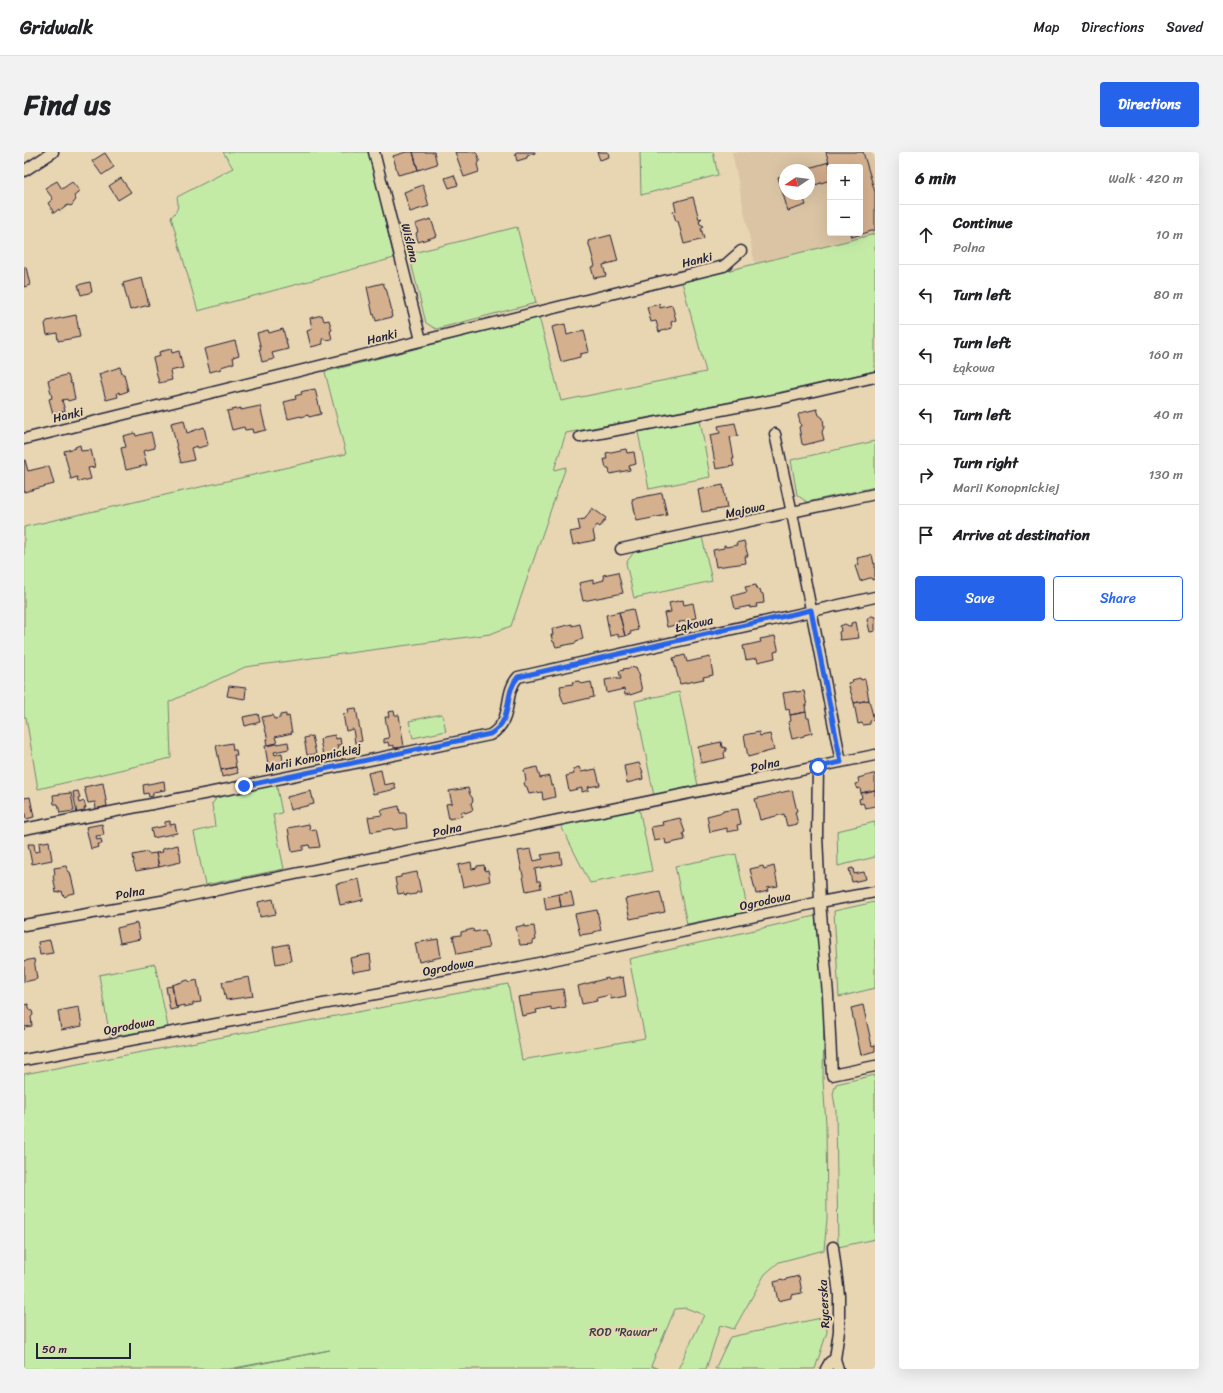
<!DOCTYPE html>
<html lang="en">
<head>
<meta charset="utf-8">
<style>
  body { margin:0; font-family:Sriracha,sans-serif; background:#f2f2f2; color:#202124 }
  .controls { position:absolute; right:12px; top:12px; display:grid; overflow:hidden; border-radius:4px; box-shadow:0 4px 16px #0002 }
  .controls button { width:36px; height:36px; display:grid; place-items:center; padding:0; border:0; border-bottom:1px solid #e0e0e0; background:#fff; color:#202124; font:20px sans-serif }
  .compass { position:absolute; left:755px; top:12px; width:36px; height:36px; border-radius:50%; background:#fff; box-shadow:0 4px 16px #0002; rotate:257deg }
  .scale { position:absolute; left:12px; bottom:10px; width:95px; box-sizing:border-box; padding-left:4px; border:2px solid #22223b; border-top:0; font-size:11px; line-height:14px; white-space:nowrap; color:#22223b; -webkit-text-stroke:3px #e8d6b3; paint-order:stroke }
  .stop { position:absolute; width:12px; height:12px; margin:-9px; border:3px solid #2563eb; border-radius:50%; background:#fff }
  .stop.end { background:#2563eb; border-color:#fff; box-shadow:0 1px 4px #0008 }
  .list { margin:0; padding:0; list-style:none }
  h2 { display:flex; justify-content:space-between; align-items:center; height:52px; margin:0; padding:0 16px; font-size:17px }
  h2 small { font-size:13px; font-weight:400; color:#757577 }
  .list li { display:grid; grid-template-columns:26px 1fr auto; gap:12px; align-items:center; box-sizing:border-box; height:60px; padding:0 16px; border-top:1px solid #e0e0e0 }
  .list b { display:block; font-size:15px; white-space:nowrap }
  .list p { margin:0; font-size:13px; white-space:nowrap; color:#757577 }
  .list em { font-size:13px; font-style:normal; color:#757577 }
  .actions { display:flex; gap:8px; padding:12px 16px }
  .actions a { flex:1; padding:9px 0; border:1px solid #2563eb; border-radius:4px; text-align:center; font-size:14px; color:#2563eb }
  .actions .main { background:#2563eb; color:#fff }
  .icon { flex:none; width:22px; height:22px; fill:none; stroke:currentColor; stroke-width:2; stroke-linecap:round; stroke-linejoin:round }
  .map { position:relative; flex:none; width:851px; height:1217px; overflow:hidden; border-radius:4px }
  header { display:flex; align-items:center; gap:24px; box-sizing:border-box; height:56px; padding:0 20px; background:#fff; border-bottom:1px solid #e0e0e0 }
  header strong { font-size:19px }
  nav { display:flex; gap:22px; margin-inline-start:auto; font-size:14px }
  .intro { display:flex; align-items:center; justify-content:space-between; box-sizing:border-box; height:96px; padding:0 24px }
  h1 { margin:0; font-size:28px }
  .button { padding:10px 18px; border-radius:4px; background:#2563eb; color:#fff; font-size:14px; font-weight:700 }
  main { display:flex; gap:24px; padding:0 24px }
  aside { flex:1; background:#fff; border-radius:4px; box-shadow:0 4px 16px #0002 }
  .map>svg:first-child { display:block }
</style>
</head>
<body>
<header>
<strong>Gridwalk</strong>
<nav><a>Map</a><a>Directions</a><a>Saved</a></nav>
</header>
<div class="intro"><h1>Find us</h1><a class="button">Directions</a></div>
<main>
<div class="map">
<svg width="851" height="1217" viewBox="0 0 851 1217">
  <rect width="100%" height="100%" fill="#e8d6b3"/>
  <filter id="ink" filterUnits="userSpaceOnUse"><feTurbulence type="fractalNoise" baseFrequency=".025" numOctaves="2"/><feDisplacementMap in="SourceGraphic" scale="8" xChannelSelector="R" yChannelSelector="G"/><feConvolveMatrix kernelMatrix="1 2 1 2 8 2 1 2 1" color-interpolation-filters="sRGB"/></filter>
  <g filter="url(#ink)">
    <path fill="#dac4a4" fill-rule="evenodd" d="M708 0H847L851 13V82L731 112ZM806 15H836V81H806ZM761 18H785V42H761Z"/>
    <path fill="#c4eba6" stroke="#738670" d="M199 0H345L370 106 174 159 147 65C154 59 155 54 153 45L209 16Z
      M616 0H689L694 23 617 43Z
      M493 75 512 151 412 177 402 171 385 102Z
      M851 82V219L753 241 542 281 530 318 542 315 527 357 487 474 466 482 221 515 145 550 147 606 14 637 2 565H0V375L322 302 301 220 515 165 537 249 682 220 658 130Z
      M676 268 686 325 625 337 614 280Z
      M851 289V335L783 350 773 343 767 308Z
      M678 385 688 429 610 446 602 411 610 400Z
      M655 540 674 634 630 644 611 549Z
      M418 562 422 579 389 586 385 569Z
      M252 631 258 661 249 663 260 717 181 733 170 680 191 675 188 652 194 644Z
      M615 656 628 719 566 731 536 672Z
      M851 670V705L814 714 813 679Z
      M712 702 724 760 663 772 651 714Z
      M851 750V836L815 845 810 759Z
      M791 764 799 838 800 866 799 928 802 972 803 1067 800 1098 755 1110 741 1122 710 1177 696 1173 682 1217H654L680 1163 662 1156 651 1157 627 1214 635 1217H210L306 1198 205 1217H0V922L484 832 498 908 621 886 605 807Z
      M131 812 144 875 86 885 75 823Z
      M851 923V1087L814 1095 812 959 809 942 812 932Z
      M802 1165 803 1180 791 1217H691L706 1185Z"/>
    <path fill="#d5b08e" stroke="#22223b" d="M382 0H389L394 18 374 23 369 4Z
      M389 0H410L413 12 394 18Z
      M431 0H451L454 3 455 7V11L453 12 455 20 440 25Z
      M493 0H511V1L503 4V6L493 9 491 1Z
      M573 0H584L585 5 576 8Z
      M802 0H839L851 40V78L828 85 827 81H836V15H806Z
      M81 1 90 15 78 23 68 9Z
      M805 10 806 15V28L785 35V18H778Z
      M430 23 434 33 425 36 421 26Z
      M761 23V42H778L782 53 764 59 754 25Z
      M97 26 107 40 94 48 85 34Z
      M33 29 38 37 48 30 55 38V40L50 44 52 48 50 50 49 52 47 54 44 53 36 59 35 57 30 61 24 51 29 47 21 36Z
      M399 33 405 54 386 60 380 40Z
      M669 45 675 67 678 66 675 69 676 72 680 74 677 76 680 87 660 92 654 69H652L649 60 652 59 650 50Z
      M407 67 413 84 394 90 392 81 394 80 391 72Z
      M587 83 594 109 579 113 582 124 570 126 567 115 571 114 564 89Z
      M0 115H2L6 133 0 135Z
      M118 126 125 153 106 158 99 131Z
      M66 130 68 140 57 143 54 133Z
      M359 131 361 136H362L368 159 367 160 368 165 352 169 350 162 349 163 343 135Z
      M636 152V156L648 153 652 168 647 170 648 176 635 180 632 169 627 170 623 155Z
      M52 163 56 185 34 189 33 181 23 183 21 172 23 169Z
      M298 163 300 169 305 168 308 178 306 179 308 187 301 188 300 186 298 187 299 192 287 195 283 179 288 177 286 166Z
      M541 172 543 183 560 178 565 200 556 202V205L537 210 528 175Z
      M259 177 264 197 248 201 250 207 238 210 235 197H237L233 181 244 178 245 181Z
      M211 189 215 203 209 205 210 211 197 215V217L186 220 180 197Z
      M147 197 148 201 155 199 159 216 146 219 148 228 135 231 129 206 136 204 135 200Z
      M96 215 98 222H100L104 239 96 242 95 240 93 241 94 245 82 248 75 222Z
      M42 223H44L47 232 48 231 51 247 44 249 43 247 38 248 41 259 29 262 25 247 28 246 24 228Z
      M291 237 297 262 285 265 284 263 277 265V264L264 267 260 250 272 247 271 244 278 242 277 240 280 239Z
      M236 254 242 278 229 281 228 277 221 278 220 275 208 278 203 259 217 256V258Z
      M793 257 795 263 799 266 800 275 798 280 800 288 780 293 778 292 775 275 777 274 774 263 776 261Z
      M160 268 163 281 180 275 184 293 174 296 173 294 167 296 170 308 157 311 147 271Z
      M711 271 714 284 706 285 710 307H708L710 314 692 317 686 283 696 281 694 274Z
      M127 280 131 296 119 299 123 313 102 318 97 296 102 295 99 284 111 281 112 284Z
      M56 293 57 299 67 298 71 315 64 316 67 327 54 330 53 325 47 327 40 299 52 296 51 295Z
      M602 297 603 301 610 300 612 312 605 314 606 318 586 322 585 316H582L580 307H583L582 301Z
      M0 308H1L4 319 25 314 30 332 0 340Z
      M699 333 703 356 678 360 674 338Z
      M638 341 643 363 613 369 608 347Z
      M568 356 582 366 576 375 573 373 569 379 571 388 549 393 546 380 556 378 554 368 561 367Z
      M720 389 724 404H721L722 411 692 415 689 398 700 396V393H701L702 395 713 393 712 391Z
      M848 403 850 412 851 411V427L848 428V426H846L836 429 831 414 835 413 833 406Z
      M594 420 599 441 559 449 555 431 569 428V431L580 428 579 423Z
      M732 433 733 438 736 437 737 441 739 442 740 451 732 452 733 455 726 456V454L711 457 708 444 723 440 721 435Z
      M659 448 660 453 669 451 672 466 663 468 664 469 655 470V472L643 475 640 461 647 460 645 451Z
      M609 457 614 478 606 480 607 482 601 484 595 460Z
      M595 460 601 484 594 485V482L586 484 582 463Z
      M846 464H848L851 465V479L846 480 843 468Z
      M832 470 835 486 816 488 815 480 817 479 816 474 821 472 825 474H827V471Z
      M548 472V474L556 472 559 487 552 489V491L532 495 530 490H529L527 483H529L528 477Z
      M751 484 754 496V499L750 500 751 506 734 510 733 506 722 508 719 494 737 490 736 487Z
      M661 503 663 510 686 505 689 523 679 525 680 527 656 532 649 506Z
      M612 515 616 525H615L618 539 606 543V542L601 543 600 537 583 541 581 528 593 526V527H597L595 519 600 518 599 517Z
      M836 526 837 528 841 527 845 548 830 551 824 531 829 530 828 528Z
      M555 529 557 532 567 530 570 545 540 552 536 541 537 540 536 534 549 532 548 530Z
      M205 534 222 536 221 547 203 544Z
      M772 539V540L780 539 783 554H781L782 560 766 563 765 557 762 558 759 541Z
      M845 548 850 568 846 569V572L839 573 838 571 834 572 830 551Z
      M332 556 338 589 331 591 329 577 322 579 319 562 325 561 324 557Z
      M370 559 371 563H375L380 595 370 596V593L365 594 364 590 360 591V587L365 586 361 565H365L364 560Z
      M782 560 783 566H785L788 581 780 583V584L768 587 764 570 767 569 766 563Z
      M234 562 236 570 221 574 219 565Z
      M262 562V565L265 564 268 581 251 585 253 591 243 593 242 588H244L238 565 249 563 250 567 256 566V563Z
      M735 580 736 584 746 582 750 598 724 605 720 583Z
      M311 583 312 587 316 586 317 593H313L315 605 318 604 319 609 307 611 306 607 300 608 296 588 299 585Z
      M288 584 292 602 283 603 280 586Z
      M264 590 265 597 250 600 251 603 258 601 259 611 244 612 241 594Z
      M697 590 698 595 702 596V598L700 601 701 606 677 611 674 595Z
      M208 591 209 598H212L213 603H210L212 615 197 618 192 594Z
      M615 611 619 620 618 621 619 627 603 631 600 614Z
      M212 615 214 621 198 625 197 618Z
      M513 615 516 626 525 624 527 633H529L531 645 519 648 518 640 505 642 503 635 501 634 500 631 502 629 500 618Z
      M555 615 557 620 572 617 576 633 564 635 565 638 558 640V636L545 639 542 624 550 622 549 617Z
      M357 618 360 633 370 631 372 637 349 642 344 621Z
      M849 622H851V638L837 641 836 636 833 637 831 632 835 631 834 626Z
      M140 629 141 638 129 640V644L125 645 124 641 120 642 119 633Z
      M79 631 83 654 72 657 71 650 64 651 60 635Z
      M444 636 446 643 448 645 449 649 447 651 449 658 441 661V660H437L438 664 425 667 422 652 428 651 425 639Z
      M768 638 773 659 771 660 774 672 763 674 760 662 736 668 731 647Z
      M851 638V654L841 656 839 651 836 652 835 647 838 646 837 641Z
      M54 639 56 646 54 647 55 651 60 649 62 656H60L61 661 53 662 49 640Z
      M287 639 290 652 266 658 263 645Z
      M47 641 50 659 36 661 34 652H30L29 643Z
      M6 645 10 665 2 667 0 657V646Z
      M375 654 376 661H380L382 662 383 676 369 678 368 676 347 680 344 665 358 663 357 658Z
      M714 657 717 672 713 673 714 678 703 680V676L686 680 683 664 699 660V659Z
      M656 666 661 680 659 681 661 688 642 692 641 687 630 689 627 675 639 673 638 670Z
      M146 669V673L151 672 153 681 129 686 127 677 141 674V670Z
      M78 672 80 683 72 684 73 688 77 687 78 692H74L75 695 67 697 62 675Z
      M285 672 286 678 292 677 296 695 286 696 285 693 279 694V698L268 700 264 676Z
      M25 689 28 708 8 712 4 692H10L11 700 16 699 15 691Z
      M154 693 155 700H156L157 710 135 715 132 701 139 700 138 697Z
      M507 697 510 709 519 707 517 703 536 700 538 712 511 717 513 729H516L517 736 502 739 494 699Z
      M124 700 125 702 132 701 135 715 112 719 109 710 110 709 109 703Z
      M447 710 448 717 453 716V714L460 713 461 719 464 718 466 729 439 735 434 713Z
      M42 714 44 720H46L51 741 45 742 41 745 39 743 38 739 32 741 29 723H31L30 716Z
      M739 714 740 717 750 714 754 734 743 736 744 739 732 742 726 717Z
      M829 716 830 722 840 720 842 727 828 730 825 717Z
      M393 720 397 740H393L392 742 386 743 384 742 381 743 380 741 374 742 371 726 377 725V723Z
      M335 727 339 748 316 753 312 732Z
      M547 740 550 753 537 755 535 742Z
      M636 740 641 760 606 767 601 747Z
      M535 742 537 755 522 758 520 745Z
      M249 747 252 762 236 765 234 750Z
      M573 758 577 778 570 780V781L556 783 551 762Z
      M113 771 116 787 96 791 93 776Z
      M501 773V775L510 774 512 788 509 789V792L496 793 492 775Z
      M449 777 450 780 461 778 465 796 433 802 429 784 437 783V780Z
      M414 787 417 805 395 810 391 791Z
      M26 788 29 801 16 803 14 790Z
      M264 792 267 809 252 812 249 795Z
      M346 802 348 817 329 820 326 806Z
      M10 807 13 827 0 830V809Z
      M225 825 229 844 202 848 198 830Z
      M599 825 602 844 587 847 586 843 572 846 573 849 558 852 554 834 584 826 585 828Z
      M164 828 166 830 173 828 177 850 169 851V853L160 855V853L152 855 148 833Z
      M148 834 152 855 153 854 154 856 146 858 142 835Z
      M539 837 542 855 527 858V855L512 858 513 861 498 864 494 845 509 843 508 841Z
      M4 852 6 858 8 859 9 863 7 865 8 874 0 875V878V853Z
      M839 853 848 894 851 893V899L837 903 827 856Z
      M55 855 58 874 37 878 34 859Z
      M775 1124 778 1141 767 1143V1146L754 1149 750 1130 758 1128 759 1129 762 1128V1127Z"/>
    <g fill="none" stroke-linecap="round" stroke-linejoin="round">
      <defs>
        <path id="minor" d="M350 0 397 188
          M0 19 29 0
          M751 282 768 361 817 610
          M556 285 755 247 851 225
          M0 287 700 114 717 99
          M597 397 851 342
          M794 615 793 683 796 750 804 843 808 923 851 914
          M0 677 220 634 466 583C491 568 478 543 494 525L851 445
          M0 773 149 747 851 603
          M0 908 496 815 796 750 851 740
          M809 1095 815 1143V1179L811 1207 814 1217
          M802 1217 806 1210 811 1207"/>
      </defs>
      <use href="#minor" stroke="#22223b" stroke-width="13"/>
      <use href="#minor" stroke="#e8d6b3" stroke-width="10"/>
    </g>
  </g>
  <g fill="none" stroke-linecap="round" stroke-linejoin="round" filter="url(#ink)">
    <path stroke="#2563eb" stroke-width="5" d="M220 634 466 582C491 568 478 543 494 525L787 458 817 610 794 615"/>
  </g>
  <g text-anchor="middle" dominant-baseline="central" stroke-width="4" stroke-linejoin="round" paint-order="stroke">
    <g font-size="12" fill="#22223b" stroke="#e8d6b3">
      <text transform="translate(386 91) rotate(76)">Wiślana</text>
      <text transform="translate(673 108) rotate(-14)">Hanki</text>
      <text transform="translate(358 185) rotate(-14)">Hanki</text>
      <text transform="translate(44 263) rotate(-14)">Hanki</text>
      <text transform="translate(721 358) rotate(-12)">Majowa</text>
      <text transform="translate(670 472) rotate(-13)">Łąkowa</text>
      <text transform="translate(289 606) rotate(-12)">Marii Konopnickiej</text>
      <text transform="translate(741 613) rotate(-12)">Polna</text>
      <text transform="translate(423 678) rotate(-12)">Polna</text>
      <text transform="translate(106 741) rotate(-10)">Polna</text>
      <text transform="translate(741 749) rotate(-12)">Ogrodowa</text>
      <text transform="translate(424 815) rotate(-11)">Ogrodowa</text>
      <text transform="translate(105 874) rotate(-11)">Ogrodowa</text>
      <text transform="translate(800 1152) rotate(-93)">Rycerska</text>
    </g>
    <g font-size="12" fill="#3a404b" stroke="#e8d6b3">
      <text x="599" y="1180">ROD "Rawar"</text>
    </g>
  </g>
</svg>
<div class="controls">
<button>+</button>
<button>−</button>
</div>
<svg class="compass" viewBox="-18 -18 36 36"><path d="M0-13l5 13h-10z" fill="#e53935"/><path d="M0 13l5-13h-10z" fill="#757577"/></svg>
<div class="scale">50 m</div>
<div class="stop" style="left:794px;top:615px"></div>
<div class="stop end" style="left:220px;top:634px"></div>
</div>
<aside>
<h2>6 min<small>Walk · 420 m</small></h2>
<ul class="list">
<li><svg class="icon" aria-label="ahead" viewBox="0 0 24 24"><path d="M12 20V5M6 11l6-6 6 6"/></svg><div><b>Continue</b><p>Polna</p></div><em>10 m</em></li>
<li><svg class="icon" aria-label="left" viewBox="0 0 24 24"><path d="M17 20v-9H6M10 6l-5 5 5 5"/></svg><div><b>Turn left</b></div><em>80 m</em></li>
<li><svg class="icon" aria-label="left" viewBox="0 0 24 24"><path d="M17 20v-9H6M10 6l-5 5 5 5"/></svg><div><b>Turn left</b><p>Łąkowa</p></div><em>160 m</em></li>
<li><svg class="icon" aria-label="left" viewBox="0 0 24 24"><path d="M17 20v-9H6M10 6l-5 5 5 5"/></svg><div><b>Turn left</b></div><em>40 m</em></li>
<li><svg class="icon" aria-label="right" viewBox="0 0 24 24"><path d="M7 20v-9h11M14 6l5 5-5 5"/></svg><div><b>Turn right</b><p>Marii Konopnickiej</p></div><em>130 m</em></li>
<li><svg class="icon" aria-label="arrive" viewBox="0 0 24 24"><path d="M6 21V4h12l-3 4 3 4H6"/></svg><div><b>Arrive at destination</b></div></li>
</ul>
<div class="actions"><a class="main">Save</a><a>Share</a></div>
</aside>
</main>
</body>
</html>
